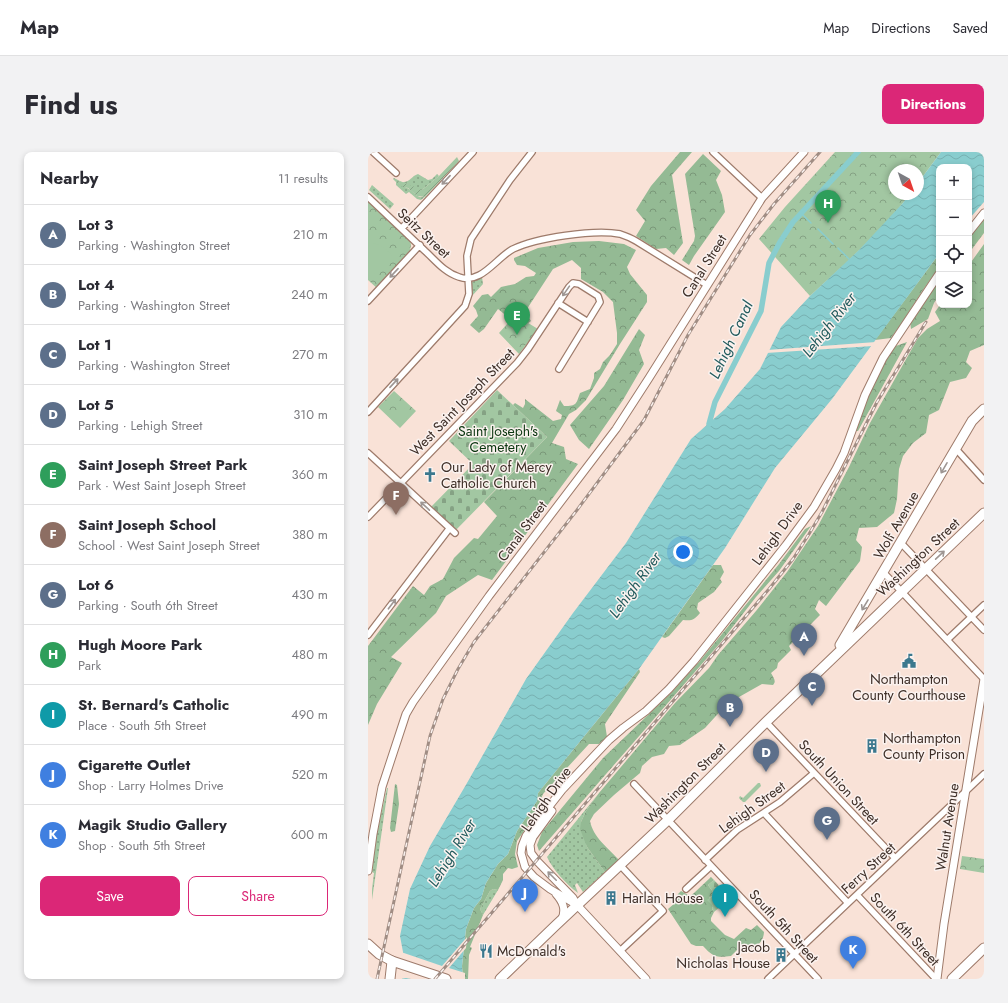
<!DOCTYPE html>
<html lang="en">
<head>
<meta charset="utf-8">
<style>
  body { margin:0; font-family:Jost,sans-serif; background:#f2f2f3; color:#2b2b33 }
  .controls { position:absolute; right:12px; top:12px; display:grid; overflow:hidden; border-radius:8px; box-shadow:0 2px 6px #0003 }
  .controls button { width:36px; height:36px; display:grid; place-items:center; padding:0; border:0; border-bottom:1px solid #e1e1e2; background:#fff; color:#2b2b33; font:20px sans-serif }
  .compass { position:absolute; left:520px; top:12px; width:36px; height:36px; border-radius:50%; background:#fff; box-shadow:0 2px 6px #0003; rotate:140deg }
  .you { position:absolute; left:315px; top:400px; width:14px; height:14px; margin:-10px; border:3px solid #fff; border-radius:50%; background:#1a73e8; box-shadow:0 0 0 6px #1a73e833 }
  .badge { display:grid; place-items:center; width:26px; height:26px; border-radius:50%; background:#db2777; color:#fff; font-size:13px; font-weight:700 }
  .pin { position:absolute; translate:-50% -33px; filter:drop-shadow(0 1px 2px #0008) }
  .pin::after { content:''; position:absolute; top:21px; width:14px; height:12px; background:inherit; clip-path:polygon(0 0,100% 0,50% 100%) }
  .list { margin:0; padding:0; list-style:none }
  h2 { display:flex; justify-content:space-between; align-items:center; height:52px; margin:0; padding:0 16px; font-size:17px }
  h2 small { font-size:13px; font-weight:400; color:#7c7c81 }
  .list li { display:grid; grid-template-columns:26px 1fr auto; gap:12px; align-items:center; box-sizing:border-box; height:60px; padding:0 16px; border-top:1px solid #e1e1e2 }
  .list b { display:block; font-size:15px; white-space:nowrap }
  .list p { margin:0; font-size:13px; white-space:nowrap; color:#7c7c81 }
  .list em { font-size:13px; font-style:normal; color:#7c7c81 }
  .actions { display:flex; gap:8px; padding:12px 16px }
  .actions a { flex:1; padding:9px 0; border:1px solid #db2777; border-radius:8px; text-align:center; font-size:14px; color:#db2777 }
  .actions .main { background:#db2777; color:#fff }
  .icon { flex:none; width:22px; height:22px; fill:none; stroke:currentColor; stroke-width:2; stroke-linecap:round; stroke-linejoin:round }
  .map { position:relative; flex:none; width:616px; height:827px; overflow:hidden; border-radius:8px }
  header { display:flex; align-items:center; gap:24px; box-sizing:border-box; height:56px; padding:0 20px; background:#fff; border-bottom:1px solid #e1e1e2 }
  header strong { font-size:19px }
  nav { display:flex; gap:22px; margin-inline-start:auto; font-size:14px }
  .intro { display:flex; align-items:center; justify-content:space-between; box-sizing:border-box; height:96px; padding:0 24px }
  h1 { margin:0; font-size:28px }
  .button { padding:10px 18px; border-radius:8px; background:#db2777; color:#fff; font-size:14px; font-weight:700 }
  main { display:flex; gap:24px; padding:0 24px }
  aside { flex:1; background:#fff; border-radius:8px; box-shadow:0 2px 6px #0003 }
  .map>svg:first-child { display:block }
</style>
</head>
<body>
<header>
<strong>Map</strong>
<nav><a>Map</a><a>Directions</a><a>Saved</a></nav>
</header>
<div class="intro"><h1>Find us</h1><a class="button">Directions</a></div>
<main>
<aside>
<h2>Nearby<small>11 results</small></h2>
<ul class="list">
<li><span class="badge" style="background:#5c6f8a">A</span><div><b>Lot 3</b><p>Parking · Washington Street</p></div><em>210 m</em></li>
<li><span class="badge" style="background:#5c6f8a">B</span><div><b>Lot 4</b><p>Parking · Washington Street</p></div><em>240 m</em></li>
<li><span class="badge" style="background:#5c6f8a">C</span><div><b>Lot 1</b><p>Parking · Washington Street</p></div><em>270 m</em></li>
<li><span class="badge" style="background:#5c6f8a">D</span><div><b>Lot 5</b><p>Parking · Lehigh Street</p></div><em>310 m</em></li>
<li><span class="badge" style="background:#2e9e5b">E</span><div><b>Saint Joseph Street Park</b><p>Park · West Saint Joseph Street</p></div><em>360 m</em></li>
<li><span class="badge" style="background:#8d6e63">F</span><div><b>Saint Joseph School</b><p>School · West Saint Joseph Street</p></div><em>380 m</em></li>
<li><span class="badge" style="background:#5c6f8a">G</span><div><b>Lot 6</b><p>Parking · South 6th Street</p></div><em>430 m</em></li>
<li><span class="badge" style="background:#2e9e5b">H</span><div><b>Hugh Moore Park</b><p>Park</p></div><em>480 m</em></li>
<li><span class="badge" style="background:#0f9aa8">I</span><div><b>St. Bernard's Catholic</b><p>Place · South 5th Street</p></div><em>490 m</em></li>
<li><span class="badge" style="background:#3f7fe0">J</span><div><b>Cigarette Outlet</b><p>Shop · Larry Holmes Drive</p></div><em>520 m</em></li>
<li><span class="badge" style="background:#3f7fe0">K</span><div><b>Magik Studio Gallery</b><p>Shop · South 5th Street</p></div><em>600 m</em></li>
</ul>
<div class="actions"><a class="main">Save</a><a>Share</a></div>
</aside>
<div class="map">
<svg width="616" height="827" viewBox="0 0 616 827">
  <defs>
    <pattern id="grass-dots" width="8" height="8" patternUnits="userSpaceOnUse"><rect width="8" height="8" fill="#a2c7a2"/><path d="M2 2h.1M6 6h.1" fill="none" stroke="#85a284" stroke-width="1.8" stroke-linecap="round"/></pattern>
    <pattern id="forest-crowns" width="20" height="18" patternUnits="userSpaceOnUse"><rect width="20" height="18" fill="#94ba94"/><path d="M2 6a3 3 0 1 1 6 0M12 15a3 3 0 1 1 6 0" fill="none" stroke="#7a9879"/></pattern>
    <pattern id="cemetery-stones" width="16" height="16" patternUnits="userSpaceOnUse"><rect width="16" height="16" fill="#a2c7a2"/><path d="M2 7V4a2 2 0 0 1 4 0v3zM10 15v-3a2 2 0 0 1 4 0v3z" fill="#85a284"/></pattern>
    <pattern id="park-crowns" width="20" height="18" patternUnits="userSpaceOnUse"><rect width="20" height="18" fill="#a2c7a2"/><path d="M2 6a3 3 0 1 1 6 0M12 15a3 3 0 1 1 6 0" fill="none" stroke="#85a284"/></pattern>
    <pattern id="garden-furrows" width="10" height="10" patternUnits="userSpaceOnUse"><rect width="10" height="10" fill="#a2c7a2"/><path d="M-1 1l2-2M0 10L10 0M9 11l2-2" fill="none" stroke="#85a284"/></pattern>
    <pattern id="water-waves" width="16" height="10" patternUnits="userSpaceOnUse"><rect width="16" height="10" fill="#89cdce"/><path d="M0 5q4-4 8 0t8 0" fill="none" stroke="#77b0b1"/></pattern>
  </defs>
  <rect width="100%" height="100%" fill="#f9e2d7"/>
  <path fill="url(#grass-dots)" d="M50 22 60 28 64 27 69 22 71 24 54 38H50L34 30C42 31 43 24 50 22Z
    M26 26 32 29 30 30C33 33 37 35 41 37 47 41 50 48 58 44L53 48 49 47 41 40 38 42 28 33V30L25 27Z
    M4 33 26 52 22 57 1 38Z
    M114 125 115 132 104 144V130Z
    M19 636H20L4 748V737L6 721 4 720 9 681Z
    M231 641 218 659 213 670 219 695 237 720 215 740 209 731 207 733 210 741C198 732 185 718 179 705Z
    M125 737 130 738 115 763 112 757 122 739Z"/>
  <path fill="url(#forest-crowns)" d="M312 0H324L304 23 315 91 306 103 298 96 288 97 268 84 277 69 268 58 283 34Z
    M335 2 353 19 348 28 354 43 357 60 326 104 321 113 314 108 326 89 327 84 317 22Z
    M616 67V81L601 101V85Z
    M231 89 256 92 268 98 259 115 262 122 279 143V150L252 192 218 248 208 258 201 262 184 291 196 295 198 307 210 312 124 428 110 423 78 444 68 461 23 505 34 511 9 552 0 573V494L45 434 56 443 62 434 75 427 86 406 106 386 110 387 129 364 116 350 179 285 145 253 147 251 155 256 157 252V247L185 269 193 267 194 263 188 259 192 248 196 254C209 254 208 252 212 241L222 237 226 226V221L232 217 235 210 242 203 249 192V181L245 150 235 140 213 127V116L204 108 185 117 157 160 163 169 158 173 146 170 130 157 116 177 111 181 102 173 110 164 108 158 105 154 114 143 120 142 123 145 133 135 147 132 158 125 166 124 168 121 157 114 149 113 146 108V106L170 96 205 90Z
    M616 92V193L602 199 598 210 604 216 598 226 582 230 571 258 561 263 558 281 545 291 535 304 531 317 529 347 526 361 509 375 491 376 488 388 494 395 492 409 458 454 451 448 447 457 452 463 421 494 423 498 410 511 409 516 403 521C405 525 409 529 405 533L394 532 371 545 357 554 337 576 312 593 301 594 296 602 284 605 274 614 272 621 246 643 226 662 222 669C225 685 240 696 251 708L237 720 219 695 212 677 213 670 218 659 231 641 307 551 341 516 350 503 388 459 419 420 450 374 481 315 502 271 550 186 559 177 572 169 567 160 572 153H601V113Z
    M571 102V115L555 138 533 172 523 186 507 188Z
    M571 128V143L566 151 560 167 543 177 542 169Z
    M271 177 277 183 271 198 276 212 255 248 221 297 211 288 202 273 236 234Z
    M539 190 490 279H487L500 242 525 195Z
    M443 374 411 419 388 445 353 490 171 699 169 693 174 680 235 606 304 540 331 510 411 412 437 377Z
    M345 413H353L356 420 352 427 354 430 346 440 330 451 329 457 332 461C326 468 324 469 315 468L301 484 297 486 294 485Z
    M271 517 272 520 237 572 239 585 231 592H221L175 642 166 665 149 689 147 702 150 715 144 717 140 716 135 722V728L130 738 125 737 122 739 112 757 115 763 102 795 104 796 101 803 100 827H95L94 814 98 777 106 756 113 747 118 731 130 712 140 702 149 679 169 649 170 641Z
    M27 632 29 633 31 652 27 679 23 680 22 676Z
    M343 725 346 728 340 733 345 740 344 744 341 746 345 754 344 757 346 760 343 766V769L357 783 366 787 378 776 383 778 389 773 396 780C395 795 382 798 369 798L363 804C349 806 345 805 335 794H328L323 792 300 757 307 751 310 742 313 739 322 744 326 741Z"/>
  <path fill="url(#cemetery-stones)" d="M129 238 179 285 87 379 62 356 105 312 81 289Z
    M346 728 361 744V747L346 760 344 757 345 754 339 748 344 744 345 740 340 733Z"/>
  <path fill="url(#park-crowns)" d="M467 0H573L550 31V18H526V42H542C513 80 477 112 442 144L391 87 417 55Z
    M0 48 42 88 43 93 41 105 11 138 0 128Z
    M147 163 170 177 151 202 131 181Z
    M26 239 48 259 32 276 10 255Z
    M594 704 616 707V721L592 717Z"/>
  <path fill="url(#garden-furrows)" d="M89 5 91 9 57 45 49 44 40 36 31 34 32 32 29 30 32 29 54 38 71 24Z
    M390 631H392L393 634 377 650H375L371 646 372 644 375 646Z"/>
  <path fill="#a2c7a2" d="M0 91C10 90 17 96 24 103L6 122H0Z
    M37 256 43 262 33 274 26 268Z"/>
  <path fill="url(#water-waves)" d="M573 0H616V50L601 67V15H571V102L464 247 407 316 357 396 271 517 170 641 169 649 149 679 140 702 130 712 118 731 113 747 106 756 98 777 94 814 95 827H34L35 800 32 784 42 737 62 694 99 631 158 527 205 461 258 391 323 287 357 257 392 217 413 175 442 144 491 98 534 52 542 42H550V31Z"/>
  <path fill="#f9e2d7" d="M508 190 505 194 398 201 399 198Z
    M99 785 98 796 81 816 97 821V827H43L38 826 32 827 33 800 74 814Z"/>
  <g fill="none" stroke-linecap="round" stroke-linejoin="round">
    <path stroke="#89cdce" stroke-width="1.5" d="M433 61 443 71
      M450 77 465 92
      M470 96 481 107"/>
    <path stroke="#89cdce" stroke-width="5.5" d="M341 272 347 250 393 159 401 111 412 90 425 70 490 0"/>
    <defs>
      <path id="minor" d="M5 0 28 21
        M345 0 394 46
        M0 45C19 63 38 81 57 99 67 108 77 121 91 125 113 133 128 106 145 97 168 86 226 77 252 82 258 84 263 86 268 89L339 133
        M34 76 105 0
        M0 149 52 93
        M190 151 220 170
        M0 260 97 154 101 142 99 104 103 87 142 28 164 0
        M588 297 616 328
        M0 301 87 381
        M0 365 149 211 160 197 201 135 205 131 211 132 230 144 232 150 191 217
        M533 391 616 478
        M516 421 616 527
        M0 483 81 377
        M579 488 616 453
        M398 570 527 706
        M266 632 450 827
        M396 661 480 751
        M337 708 369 678 412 650 446 621
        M252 713 295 759 252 799
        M318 737 343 714
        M489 743 568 827
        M400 827 616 622"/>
      <path id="tertiary" d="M601 80 616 61
        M184 659 165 685 162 693 163 701 169 709 205 746 209 753 278 827
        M0 719 5 682 14 635 38 562 45 550 121 444 248 277 281 226 394 46 436 0
        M188 742C195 750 198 757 194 767
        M209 753 182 737 166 725 157 715 153 701 154 694 158 684 194 638 241 588 255 576 278 559 301 537 326 509 418 393 446 355 468 317 476 301 497 243 515 206 571 122
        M569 827 576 772 616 527"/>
      <path id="primary" d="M472 493 604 269 616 257
        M0 792 11 802 24 809
        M132 827 187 774 300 668 398 570 616 361
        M584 827 616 796"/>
      <path id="trunk" d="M22 827 24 809 78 827"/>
    </defs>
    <use href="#minor" stroke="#9e7b6b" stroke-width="8"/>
    <use href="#tertiary" stroke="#9e7b6b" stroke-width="9"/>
    <use href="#primary" stroke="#9e7b6b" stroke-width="11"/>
    <use href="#trunk" stroke="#9e7b6b" stroke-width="11"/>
    <use href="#minor" stroke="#fff" stroke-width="5.5"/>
    <use href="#tertiary" stroke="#fff" stroke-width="7"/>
    <use href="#primary" stroke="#fff" stroke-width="9"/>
    <use href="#trunk" stroke="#fff" stroke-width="9"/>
    <defs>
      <path id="rail" d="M9 827 62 584 75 547 90 517 106 490 209 358 276 268 320 183 382 83 406 52 452 0
        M67 827 401 437 425 407 441 382 454 360 509 250 558 170"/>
    </defs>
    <use href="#rail" stroke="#a08d84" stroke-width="3"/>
    <use href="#rail" stroke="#fbf2ef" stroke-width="1.5" stroke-dasharray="4.5" stroke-linecap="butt"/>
  </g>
  <defs><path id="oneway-shaft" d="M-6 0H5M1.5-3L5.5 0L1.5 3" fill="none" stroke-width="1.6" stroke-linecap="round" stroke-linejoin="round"/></defs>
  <g stroke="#9e9693">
    <use href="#oneway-shaft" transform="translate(78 28) rotate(133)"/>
    <use href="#oneway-shaft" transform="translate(26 121) rotate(133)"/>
    <use href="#oneway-shaft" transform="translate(198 139) rotate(125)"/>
    <use href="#oneway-shaft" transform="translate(26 231) rotate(-47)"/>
    <use href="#oneway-shaft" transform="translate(576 316) rotate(120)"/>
    <use href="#oneway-shaft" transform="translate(57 354) rotate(-137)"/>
    <use href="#oneway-shaft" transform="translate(572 403) rotate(-43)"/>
    <use href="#oneway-shaft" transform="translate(24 452) rotate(-53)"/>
    <use href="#oneway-shaft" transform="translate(497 453) rotate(121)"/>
    <use href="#oneway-shaft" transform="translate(184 724) rotate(-135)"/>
  </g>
  <defs>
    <symbol id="church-bare" viewBox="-9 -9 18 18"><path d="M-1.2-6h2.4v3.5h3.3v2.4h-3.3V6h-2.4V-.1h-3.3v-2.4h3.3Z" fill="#3b788e" stroke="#fbf2ef" stroke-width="2.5" paint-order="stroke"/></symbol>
    <symbol id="civic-bare" viewBox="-9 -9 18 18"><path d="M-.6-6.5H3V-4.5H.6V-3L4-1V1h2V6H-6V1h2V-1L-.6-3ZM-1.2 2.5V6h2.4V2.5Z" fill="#3b788e" stroke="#fbf2ef" stroke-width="2.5" paint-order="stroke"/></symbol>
    <symbol id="building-bare" viewBox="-9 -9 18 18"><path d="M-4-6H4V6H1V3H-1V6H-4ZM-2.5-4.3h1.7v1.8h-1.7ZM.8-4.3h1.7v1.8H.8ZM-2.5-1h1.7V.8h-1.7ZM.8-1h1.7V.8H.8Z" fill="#3b788e" stroke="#fbf2ef" stroke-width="2.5" paint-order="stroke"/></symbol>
    <symbol id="restaurant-bare" viewBox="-9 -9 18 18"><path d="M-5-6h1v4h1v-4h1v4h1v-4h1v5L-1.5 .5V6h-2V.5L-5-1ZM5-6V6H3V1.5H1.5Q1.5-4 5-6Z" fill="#3b788e" stroke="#fbf2ef" stroke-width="2.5" paint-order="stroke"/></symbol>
  </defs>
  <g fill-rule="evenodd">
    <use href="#church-bare" x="52" y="313" width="20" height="20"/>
    <use href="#civic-bare" x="531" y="499" width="20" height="20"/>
    <use href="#building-bare" x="494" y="584" width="20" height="20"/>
    <use href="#building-bare" x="233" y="736" width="20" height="20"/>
    <use href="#restaurant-bare" x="108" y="789" width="20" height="20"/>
    <use href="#building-bare" x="403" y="793" width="20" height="20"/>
  </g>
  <g text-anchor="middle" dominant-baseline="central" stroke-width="3" stroke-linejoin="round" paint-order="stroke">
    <g font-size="14" fill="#3d2e27" stroke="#fbf2ef">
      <text transform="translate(56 81) rotate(43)">Seitz Street</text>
      <text transform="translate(336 114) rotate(-58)">Canal Street</text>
      <text transform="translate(94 250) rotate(-46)">West Saint Joseph Street</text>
      <text transform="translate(528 373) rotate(-60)">Wolf Avenue</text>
      <text transform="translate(154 379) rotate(-53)">Canal Street</text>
      <text transform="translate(409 381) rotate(-54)">Lehigh Drive</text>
      <text transform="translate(550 405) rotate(-43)">Washington Street</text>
      <text transform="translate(471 630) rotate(47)">South Union Street</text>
      <text transform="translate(317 631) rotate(-45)">Washington Street</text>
      <text transform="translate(178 647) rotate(-55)">Lehigh Drive</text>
      <text transform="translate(384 655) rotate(-36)">Lehigh Street</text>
      <text transform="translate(579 675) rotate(-81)">Walnut Avenue</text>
      <text transform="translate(500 716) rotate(-43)">Ferry Street</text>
      <text transform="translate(416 774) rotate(47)">South 5th Street</text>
      <text transform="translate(537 777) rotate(47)">South 6th Street</text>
    </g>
    <g font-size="14" fill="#0a350f" stroke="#fbf2ef">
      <text x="130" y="279">Saint Joseph's<tspan x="130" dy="16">Cemetery</tspan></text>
    </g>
    <g font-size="14" fill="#3d2e27" stroke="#fbf2ef" text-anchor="start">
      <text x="73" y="315">Our Lady of Mercy<tspan x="73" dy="16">Catholic Church</tspan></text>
      <text x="541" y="527" text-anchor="middle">Northampton<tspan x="541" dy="16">County Courthouse</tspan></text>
      <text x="515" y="586">Northampton<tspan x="515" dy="16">County Prison</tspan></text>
      <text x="254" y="746">Harlan House</text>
      <text x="402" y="795" text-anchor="end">Jacob<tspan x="402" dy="16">Nicholas House</tspan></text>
      <text x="129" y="799">McDonald's</text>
    </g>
    <g font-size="15" font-style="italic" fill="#225b5d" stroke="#fbf2ef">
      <text transform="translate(461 173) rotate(-52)">Lehigh River</text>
      <text transform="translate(363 188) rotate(-65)">Lehigh Canal</text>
      <text transform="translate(267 433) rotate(-54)">Lehigh River</text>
      <text transform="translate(84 701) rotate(-58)">Lehigh River</text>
    </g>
  </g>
</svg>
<div class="controls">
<button>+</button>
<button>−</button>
<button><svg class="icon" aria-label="locate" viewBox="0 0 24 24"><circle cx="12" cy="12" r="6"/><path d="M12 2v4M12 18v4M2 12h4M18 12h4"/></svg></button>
<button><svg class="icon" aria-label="layers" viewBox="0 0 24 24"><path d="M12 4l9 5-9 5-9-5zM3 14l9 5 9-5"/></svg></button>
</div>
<svg class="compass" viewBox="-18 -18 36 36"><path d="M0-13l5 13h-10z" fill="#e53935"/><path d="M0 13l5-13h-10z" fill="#7c7c81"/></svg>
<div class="you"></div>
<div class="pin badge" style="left:436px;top:504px;background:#5c6f8a">A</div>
<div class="pin badge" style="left:362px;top:575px;background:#5c6f8a">B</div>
<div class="pin badge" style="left:444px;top:554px;background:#5c6f8a">C</div>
<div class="pin badge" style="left:398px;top:620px;background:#5c6f8a">D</div>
<div class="pin badge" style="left:149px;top:183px;background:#2e9e5b">E</div>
<div class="pin badge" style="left:28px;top:363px;background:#8d6e63">F</div>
<div class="pin badge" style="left:459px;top:688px;background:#5c6f8a">G</div>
<div class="pin badge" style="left:460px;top:71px;background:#2e9e5b">H</div>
<div class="pin badge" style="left:357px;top:765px;background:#0f9aa8">I</div>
<div class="pin badge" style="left:157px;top:760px;background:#3f7fe0">J</div>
<div class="pin badge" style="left:485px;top:817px;background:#3f7fe0">K</div>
</div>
</main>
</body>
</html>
